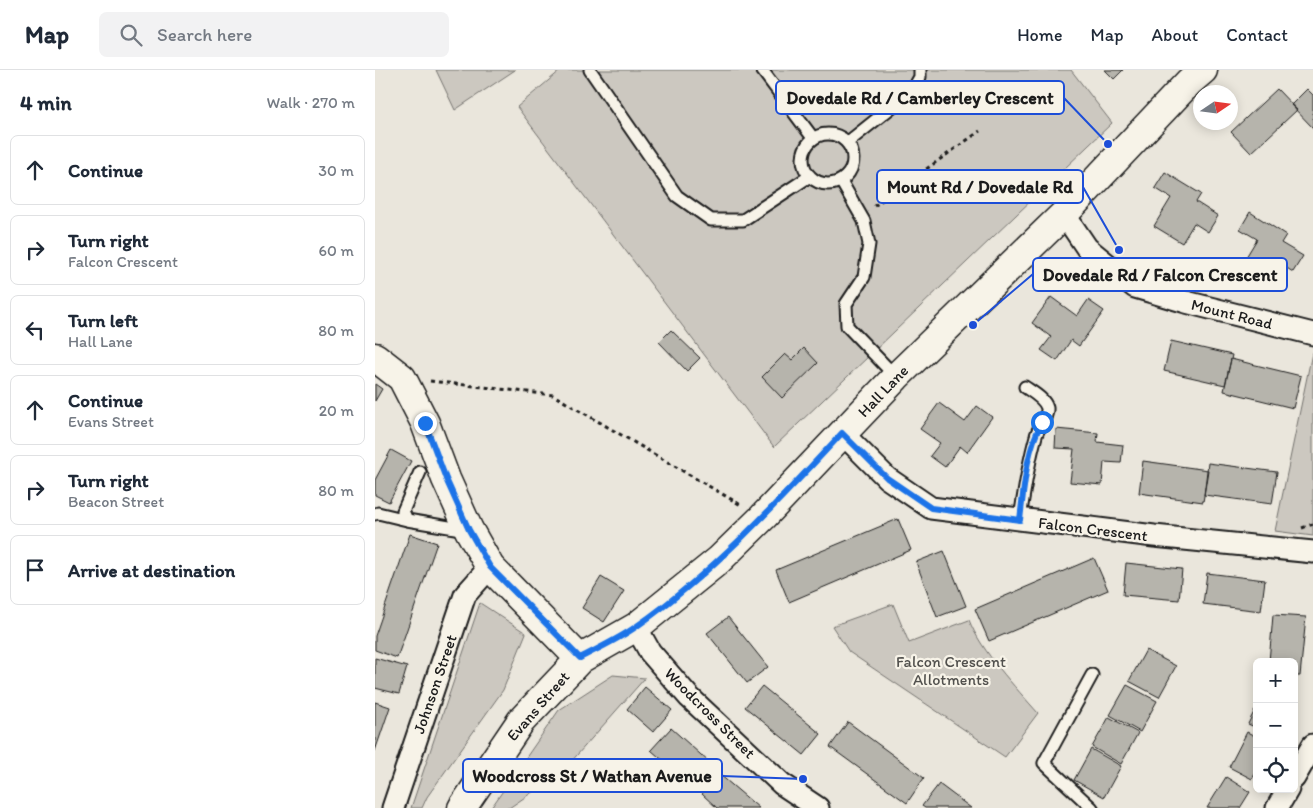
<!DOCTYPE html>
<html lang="en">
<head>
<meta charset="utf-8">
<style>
  body { margin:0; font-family:Itim,sans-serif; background:#f2f2f3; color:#1f2937 }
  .controls { position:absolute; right:15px; bottom:15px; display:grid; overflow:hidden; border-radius:8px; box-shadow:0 2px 12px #0003 }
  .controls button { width:45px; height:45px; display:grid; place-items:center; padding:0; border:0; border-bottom:1px solid #e0e1e3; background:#fff; color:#1f2937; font:25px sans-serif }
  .compass { position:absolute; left:818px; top:15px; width:45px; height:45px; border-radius:50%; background:#fff; box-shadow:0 2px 12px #0003; rotate:77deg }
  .stop { position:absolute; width:15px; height:15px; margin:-11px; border:4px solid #1a73e8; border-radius:50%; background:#fff }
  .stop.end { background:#1a73e8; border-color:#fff; box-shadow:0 1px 5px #0008 }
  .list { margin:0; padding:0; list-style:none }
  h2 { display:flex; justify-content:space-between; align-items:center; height:65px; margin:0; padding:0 20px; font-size:21px }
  h2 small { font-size:16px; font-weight:400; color:#747a83 }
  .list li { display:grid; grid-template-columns:32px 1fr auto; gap:15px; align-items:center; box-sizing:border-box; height:70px; margin:0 10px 10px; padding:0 10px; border:1px solid #e0e1e3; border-radius:8px }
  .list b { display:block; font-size:19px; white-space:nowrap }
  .list p { margin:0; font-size:16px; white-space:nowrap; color:#747a83 }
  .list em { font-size:16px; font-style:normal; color:#747a83 }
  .icon { flex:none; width:28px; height:28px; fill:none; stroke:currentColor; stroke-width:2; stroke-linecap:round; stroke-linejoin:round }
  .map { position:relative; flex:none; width:938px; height:738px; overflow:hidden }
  header { display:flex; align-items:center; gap:30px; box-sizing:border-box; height:70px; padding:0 25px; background:#fff; border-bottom:1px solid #e0e1e3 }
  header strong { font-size:24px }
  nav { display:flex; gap:28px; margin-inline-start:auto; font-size:18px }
  .search { width:350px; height:45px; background:#f2f2f3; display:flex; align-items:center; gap:12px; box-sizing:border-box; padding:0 18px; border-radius:8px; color:#747a83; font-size:19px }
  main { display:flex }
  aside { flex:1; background:#fff }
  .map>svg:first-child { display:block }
</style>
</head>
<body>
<header>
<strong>Map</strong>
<div class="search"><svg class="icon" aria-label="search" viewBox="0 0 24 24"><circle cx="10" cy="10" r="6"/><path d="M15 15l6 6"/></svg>Search here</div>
<nav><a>Home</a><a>Map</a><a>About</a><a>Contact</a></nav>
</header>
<main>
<aside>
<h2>4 min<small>Walk · 270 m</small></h2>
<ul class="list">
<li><svg class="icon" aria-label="ahead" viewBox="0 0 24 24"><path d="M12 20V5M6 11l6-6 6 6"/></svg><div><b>Continue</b></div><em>30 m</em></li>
<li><svg class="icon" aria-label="right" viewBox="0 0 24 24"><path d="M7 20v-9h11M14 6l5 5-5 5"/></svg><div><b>Turn right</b><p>Falcon Crescent</p></div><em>60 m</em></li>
<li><svg class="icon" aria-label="left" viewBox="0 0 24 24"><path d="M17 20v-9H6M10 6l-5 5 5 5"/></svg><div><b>Turn left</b><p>Hall Lane</p></div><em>80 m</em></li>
<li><svg class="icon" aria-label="ahead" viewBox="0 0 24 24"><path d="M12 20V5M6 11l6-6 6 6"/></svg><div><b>Continue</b><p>Evans Street</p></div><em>20 m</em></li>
<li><svg class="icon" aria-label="right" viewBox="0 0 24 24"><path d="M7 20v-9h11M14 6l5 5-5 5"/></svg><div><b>Turn right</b><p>Beacon Street</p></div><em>80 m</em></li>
<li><svg class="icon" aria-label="arrive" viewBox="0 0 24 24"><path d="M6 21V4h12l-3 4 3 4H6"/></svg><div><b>Arrive at destination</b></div></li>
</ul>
</aside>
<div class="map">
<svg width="938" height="738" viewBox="0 0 938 738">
  <rect width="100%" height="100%" fill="#eae6dc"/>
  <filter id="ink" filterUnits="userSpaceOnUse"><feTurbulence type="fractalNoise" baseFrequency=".02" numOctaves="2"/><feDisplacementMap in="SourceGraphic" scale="10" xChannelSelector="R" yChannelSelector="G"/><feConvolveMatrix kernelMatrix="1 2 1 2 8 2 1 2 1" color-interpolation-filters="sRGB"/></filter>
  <g filter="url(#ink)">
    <path fill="#ccc8c0" stroke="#74726e" d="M61 0H140L80 40Z
      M186 0H696L737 53 399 377 142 37Z
      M937 283H938V466L900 461Z
      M105 533 151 563 128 620 52 727 47 738H36Z
      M518 534 534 573 594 550C606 581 641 618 663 643L630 687 474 582 457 556Z
      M238 605 270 608 187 702 134 738H116L184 640Z"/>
    <path fill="#b6b4ac" stroke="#1c1c1c" d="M730 0H748L739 9Z
      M902 19 922 40 876 83 856 62Z
      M932 19 938 25V58L916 35Z
      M790 102 826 124 821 132 843 146 833 162 819 153 807 173 779 156 796 128 780 118Z
      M875 142 911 165 906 173 928 186 918 202 904 193 892 213 865 197 882 169 865 159Z
      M676 227 702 246 713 230 729 241 704 276 696 270 682 291 666 280 676 267 657 253Z
      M296 260 325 288 312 301 284 272Z
      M796 271 857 285 850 315 789 301Z
      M429 278 443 293 407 328 387 307 410 284 417 290Z
      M856 289 926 306 918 338 849 321Z
      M0 314 7 319 0 331Z
      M564 333 590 352 602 336 617 347 592 382 585 376 570 397 555 386 565 373 545 359Z
      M681 359 723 363 722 372 748 375 746 393 729 392 727 415 695 412 699 379 680 378Z
      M16 380 36 391 14 432 0 425V410Z
      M768 391 833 400 828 432 764 423Z
      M833 393 902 402 897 434 829 425Z
      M523 449 536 480 414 532 401 500Z
      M35 464 62 473 22 588 0 580V566Z
      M569 481 591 536 562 547 541 492Z
      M719 488 733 520 614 571 600 539Z
      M751 493 807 499 804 530 748 525Z
      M832 503 890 510 886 541 828 534Z
      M226 507 249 521 229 552 207 538Z
      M898 545 931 547 925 606H919V592H894Z
      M353 547 393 597 372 613 332 563Z
      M771 580 801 596 784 627 754 611Z
      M0 588 32 597 24 624 0 618Z
      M752 615 782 631 765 662 735 645Z
      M387 616 446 664 429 685 370 637Z
      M270 617 297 640 278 662 252 639Z
      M0 632 15 637 0 681Z
      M882 636V658L873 654Z
      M734 647 763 663 746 694 717 677Z
      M473 652 549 708 532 733 455 677Z
      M296 658 335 693 316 715 276 680Z
      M872 662 882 667V701L877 709 854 697Z
      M716 679 746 696 729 727 699 710Z
      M344 704 384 738H342L327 724Z
      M851 707 875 722 865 738H832Z
      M564 714 596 738H550L547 736Z"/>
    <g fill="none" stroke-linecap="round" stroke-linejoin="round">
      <defs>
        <path id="service" d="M215 0 302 126 336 150H368L435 106
          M387 0 438 68
          M428 89a25 25 0 1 1 50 0a25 25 0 1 1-50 0Z
          M473 72 537 21 545 7V0
          M466 111 489 151 494 174 489 207 471 234 472 256 521 307
          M45 402 28 441 32 450 92 460
          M0 444 3 443 32 450
          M645 449C649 421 653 394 661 366 663 357 673 348 672 338 670 329 657 322 650 317
          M717 738 669 693 717 605"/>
        <path id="minor" d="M689 144 712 178 760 217 811 232 938 264
          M467 363 512 408 556 438 779 466 938 482
          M261 557 275 582 314 627 407 714 443 738
          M919 708 938 675
          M18 738 90 525 115 497
          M902 738 913 719"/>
        <path id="tertiary" d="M0 287 27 308 50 353 71 409 94 460 115 497 205 589
          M87 738 146 651 205 589 261 557 344 490 388 447 521 307 689 144 814 12 828 0"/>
      </defs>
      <use href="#service" stroke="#1c1c1c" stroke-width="15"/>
      <use href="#minor" stroke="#1c1c1c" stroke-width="25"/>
      <use href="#tertiary" stroke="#1c1c1c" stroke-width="31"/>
      <path stroke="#1c1c1c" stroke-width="3" stroke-dasharray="4 4" stroke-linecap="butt" d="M499 136 605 61
        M55 311 178 325 366 435
        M927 458 938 454"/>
      <use href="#service" stroke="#f7f3e8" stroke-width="11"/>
      <use href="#minor" stroke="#f7f3e8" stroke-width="21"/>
      <use href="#tertiary" stroke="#f7f3e8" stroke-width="28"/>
    </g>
  </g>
  <g fill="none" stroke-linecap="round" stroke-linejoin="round" filter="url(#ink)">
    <path stroke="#1a73e8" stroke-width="6" d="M50 353 71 409 94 460 115 497 205 588C224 578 244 569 262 556 339 502 403 432 467 363L512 408 556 438 645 450C649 417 651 381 667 352"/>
  </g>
  <g text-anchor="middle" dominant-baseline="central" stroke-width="4.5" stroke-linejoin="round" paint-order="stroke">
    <g font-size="16" fill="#1c1c1c" stroke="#f7f3e8">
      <text transform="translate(857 244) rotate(14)">Mount Road</text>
      <text transform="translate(508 321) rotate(-46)">Hall Lane</text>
      <text transform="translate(718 459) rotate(7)">Falcon Crescent</text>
      <text transform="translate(60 614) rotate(-71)">Johnson Street</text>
      <text transform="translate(163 636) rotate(-49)">Evans Street</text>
      <text transform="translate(335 643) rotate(45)">Woodcross Street</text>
    </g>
    <g font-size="16" fill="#51504d" stroke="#f7f3e8">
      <text x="576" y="591">Falcon Crescent<tspan x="576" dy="18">Allotments</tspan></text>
    </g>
  </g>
  <path fill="none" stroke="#1d4ed8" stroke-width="2" d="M733 74L689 28M744 180L708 117M598 255L658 204M428 709L347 706"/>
  <g fill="#1d4ed8" stroke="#f7f3e8" stroke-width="2">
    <circle cx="733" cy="74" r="5"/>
    <circle cx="744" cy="180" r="5"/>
    <circle cx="598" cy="255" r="5"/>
    <circle cx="428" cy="709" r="5"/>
  </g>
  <g fill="#f7f3e8" stroke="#1d4ed8" stroke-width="2">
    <rect x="401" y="11" width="288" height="33" rx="5"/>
    <rect x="502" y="100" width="206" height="33" rx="5"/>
    <rect x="658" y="188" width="254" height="33" rx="5"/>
    <rect x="88" y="689" width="259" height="33" rx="5"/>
  </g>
  <g font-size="18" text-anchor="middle" font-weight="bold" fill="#1c1c1c">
    <text x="545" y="34">Dovedale Rd / Camberley Crescent</text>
    <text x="605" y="123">Mount Rd / Dovedale Rd</text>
    <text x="785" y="211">Dovedale Rd / Falcon Crescent</text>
    <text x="217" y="712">Woodcross St / Wathan Avenue</text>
  </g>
</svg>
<div class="controls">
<button>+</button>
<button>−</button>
<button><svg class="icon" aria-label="locate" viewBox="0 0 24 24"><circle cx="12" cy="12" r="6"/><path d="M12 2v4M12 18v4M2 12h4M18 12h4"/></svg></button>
</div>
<svg class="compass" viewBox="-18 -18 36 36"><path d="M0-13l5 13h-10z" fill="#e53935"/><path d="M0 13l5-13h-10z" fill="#747a83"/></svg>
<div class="stop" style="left:667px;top:352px"></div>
<div class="stop end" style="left:50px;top:353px"></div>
</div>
</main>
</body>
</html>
